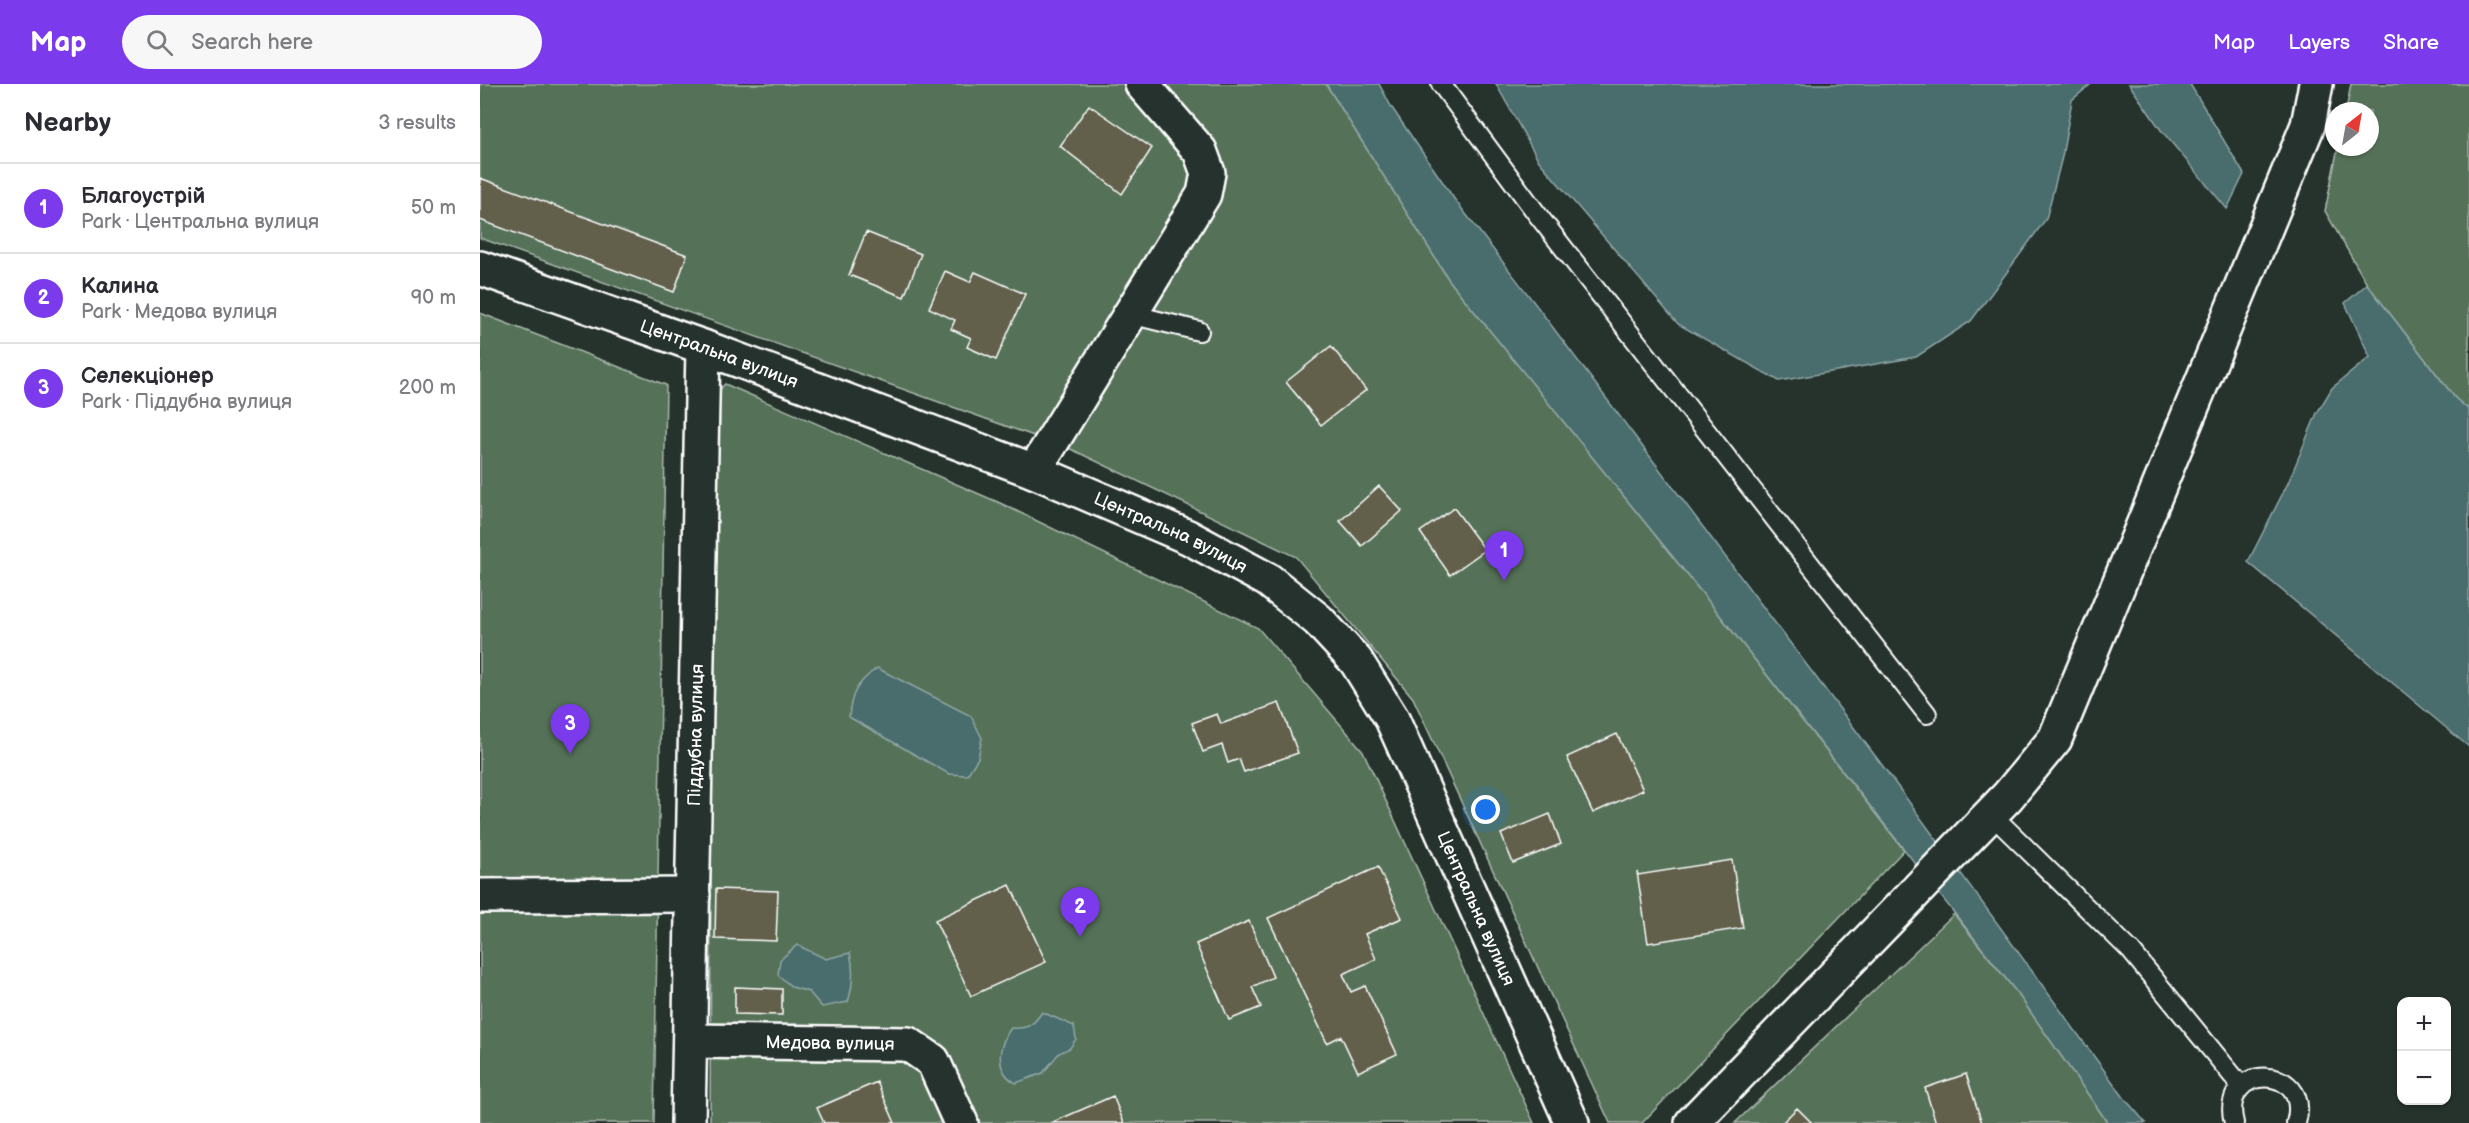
<!DOCTYPE html>
<html lang="en">
<head>
<meta charset="utf-8">
<style>
  body { margin:0; font-family:"Balsamiq Sans",sans-serif; background:#f7f7f7; color:#2b2b33 }
  .controls { position:absolute; right:18px; bottom:18px; display:grid; overflow:hidden; border-radius:12px; box-shadow:0 2px 4px #0004 }
  .controls button { width:54px; height:54px; display:grid; place-items:center; padding:0; border:0; border-bottom:2px solid #e1e1e2; background:#fff; color:#2b2b33; font:30px sans-serif }
  .compass { position:absolute; left:1845px; top:18px; width:54px; height:54px; border-radius:50%; background:#fff; box-shadow:0 2px 4px #0004; rotate:31deg }
  .you { position:absolute; left:1006px; top:726px; width:21px; height:21px; margin:-15px; border:4px solid #fff; border-radius:50%; background:#1a73e8; box-shadow:0 0 0 9px #1a73e833 }
  .badge { display:grid; place-items:center; width:39px; height:39px; border-radius:50%; background:#7c3aed; color:#fff; font-size:20px; font-weight:700 }
  .pin { position:absolute; translate:-50% -50px; filter:drop-shadow(0 2px 3px #0008) }
  .pin::after { content:''; position:absolute; top:32px; width:21px; height:18px; background:inherit; clip-path:polygon(0 0,100% 0,50% 100%) }
  .list { margin:0; padding:0; list-style:none }
  h2 { display:flex; justify-content:space-between; align-items:center; height:78px; margin:0; padding:0 24px; font-size:26px }
  h2 small { font-size:20px; font-weight:400; color:#7c7c81 }
  .list li { display:grid; grid-template-columns:39px 1fr auto; gap:18px; align-items:center; box-sizing:border-box; height:90px; padding:0 24px; border-top:2px solid #e1e1e2 }
  .list b { display:block; font-size:22px; white-space:nowrap }
  .list p { margin:0; font-size:20px; white-space:nowrap; color:#7c7c81 }
  .list em { font-size:20px; font-style:normal; color:#7c7c81 }
  .icon { flex:none; width:33px; height:33px; fill:none; stroke:currentColor; stroke-width:2; stroke-linecap:round; stroke-linejoin:round }
  .map { position:relative; flex:none; width:1989px; height:1039px; overflow:hidden }
  header { display:flex; align-items:center; gap:36px; box-sizing:border-box; height:84px; padding:0 30px; background:#7c3aed; color:#fff }
  header strong { font-size:28px }
  nav { display:flex; gap:33px; margin-inline-start:auto; font-size:21px }
  .search { width:420px; height:54px; background:#f7f7f7; display:flex; align-items:center; gap:15px; box-sizing:border-box; padding:0 21px; border-radius:33px; color:#7c7c81; font-size:22px }
  main { display:flex }
  aside { flex:1; background:#fff }
  .map>svg:first-child { display:block }
</style>
</head>
<body>
<header>
<strong>Map</strong>
<div class="search"><svg class="icon" aria-label="search" viewBox="0 0 24 24"><circle cx="10" cy="10" r="6"/><path d="M15 15l6 6"/></svg>Search here</div>
<nav><a>Map</a><a>Layers</a><a>Share</a></nav>
</header>
<main>
<aside>
<h2>Nearby<small>3 results</small></h2>
<ul class="list">
<li><span class="badge">1</span><div><b>Благоустрій</b><p>Park · Центральна вулиця</p></div><em>50 m</em></li>
<li><span class="badge">2</span><div><b>Калина</b><p>Park · Медова вулиця</p></div><em>90 m</em></li>
<li><span class="badge">3</span><div><b>Селекціонер</b><p>Park · Піддубна вулиця</p></div><em>200 m</em></li>
</ul>
</aside>
<div class="map">
<svg width="1989" height="1039" viewBox="0 0 1989 1039">
  <rect width="100%" height="100%" fill="#26332d"/>
  <filter id="ink" filterUnits="userSpaceOnUse"><feTurbulence type="fractalNoise" baseFrequency=".0167" numOctaves="2"/><feDisplacementMap in="SourceGraphic" scale="12" xChannelSelector="R" yChannelSelector="G"/><feConvolveMatrix kernelMatrix="1 2 1 2 8 2 1 2 1" color-interpolation-filters="sRGB"/></filter>
  <g filter="url(#ink)">
    <path fill="#557259" stroke="#aab8ac" stroke-width="1.5" d="M0 0H846L969 196 1231 520 1424 766 1162 1039H1130L933 614 816 473 593 366 0 154Z
      M1871 0H1989V326L1975 314 1887 200 1845 127 1858 63H1890V27H1866Z
      M0 229 186 301 174 1039H0Z
      M245 300 520 419 778 544 883 667 1054 1039H230L233 313Z
      M1474 830 1538 910 1628 1039H1255Z"/>
    <path fill="#486c6d" stroke="#91a7a7" stroke-width="1.5" d="M846 0H899L912 24 975 116 1056 221 1405 685 1645 1015 1666 1039H1628L1538 910 1231 520 969 196Z
      M1016 0H1611L1592 16 1582 73 1566 135 1491 237 1436 273 1299 297 1198 240 1059 77Z
      M1649 0H1710L1764 90 1747 125 1681 46Z
      M1887 200 1975 314 1989 326V663L1768 478 1808 399 1837 329 1852 304 1890 273 1865 219Z
      M397 584 491 632 502 654 498 674 487 691 469 690 369 633C371 609 377 599 397 584Z
      M317 861 346 875 370 869C374 885 373 902 368 918L342 923 329 908 312 903 298 891 300 876Z
      M562 928 594 942 596 955 590 964 579 969 563 989 536 999C514 987 518 961 531 944 547 945 553 942 562 928Z"/>
    <path fill="#62604c" stroke="#fff" stroke-width="1.5" d="M609 21 672 64 642 110 580 62Z
      M0 94 207 171 194 208 0 136Z
      M386 148 441 170 424 213 369 191Z
      M465 187 490 198 495 188 545 210 516 276 487 263 491 254 471 245 475 236 449 224Z
      M851 262 886 306 841 341 806 298Z
      M899 402 922 427 882 462 860 437Z
      M974 424 1005 466 970 491 940 448Z
      M799 619 818 669 764 688 759 675 748 679 742 661 723 668 712 639 737 630 741 640Z
      M1137 650 1163 706 1113 729 1087 673Z
      M1070 730 1081 760 1033 779 1021 750Z
      M1252 776 1263 844 1168 859 1157 788 1158 791Z
      M898 783 922 834 885 850 896 875 863 890 871 908 885 902 917 970 878 988 861 952 847 959 788 834Z
      M530 801 566 878 491 912 455 836Z
      M236 805 298 807 296 857 235 855Z
      M769 837 793 893 772 903 781 923 749 936 716 860Z
      M255 903 302 905V931L255 930Z
      M1486 990 1502 1039H1456L1445 1004Z
      M397 998 415 1039H344L337 1024Z
      M633 1012 644 1039H571Z
      M1317 1024 1332 1039H1302Z"/>
    <g fill="none" stroke-linecap="round" stroke-linejoin="round">
      <defs>
        <path id="lane" d="M961 0 1057 130 1447 630
          M650 230 719 247
          M1511 730 1651 867 1761 1002
          M1754 1039C1738 978 1833 979 1816 1039"/>
        <g id="street">
          <path d="M554 387 724 110 728 89 720 67 662 0"/>
          <path d="M0 812 213 811"/>
          <path id="s1" d="M210 957 428 960 453 977 481 1039"/>
          <path id="s2" d="M208 1039 223 263"/>
          <path d="M1212 1039 1528 712 1575 655 1828 41 1836 0"/>
        </g>
        <g id="secondary">
          <path id="s3" d="M0 184 223 263 554 387 708 453 788 496 838 536 876 577 912 635 1092 1039"/>
        </g>
      </defs>
      <use href="#lane" stroke="#fff" stroke-width="22"/>
      <use href="#street" stroke="#fff" stroke-width="38"/>
      <use href="#secondary" stroke="#fff" stroke-width="38"/>
      <use href="#lane" stroke="#26332d" stroke-width="18"/>
      <use href="#street" stroke="#26332d" stroke-width="33"/>
      <use href="#secondary" stroke="#26332d" stroke-width="33"/>
    </g>
  </g>
  <g text-anchor="middle" dominant-baseline="central" stroke-width="4.5" stroke-linejoin="round" paint-order="stroke">
    <g font-size="18" fill="#fff" stroke="#26332d">
      <text stroke="none"><textPath href="#s3" startOffset="254">Центральна вулиця</textPath></text>
      <text stroke="none"><textPath href="#s3" startOffset="740">Центральна вулиця</textPath></text>
      <text stroke="none"><textPath href="#s2" startOffset="388">Піддубна вулиця</textPath></text>
      <text stroke="none"><textPath href="#s3" startOffset="1244">Центральна вулиця</textPath></text>
      <text stroke="none"><textPath href="#s1" startOffset="140">Медова вулиця</textPath></text>
    </g>
  </g>
</svg>
<div class="controls">
<button>+</button>
<button>−</button>
</div>
<svg class="compass" viewBox="-18 -18 36 36"><path d="M0-13l5 13h-10z" fill="#e53935"/><path d="M0 13l5-13h-10z" fill="#7c7c81"/></svg>
<div class="you"></div>
<div class="pin badge" style="left:1024px;top:497px">1</div>
<div class="pin badge" style="left:600px;top:853px">2</div>
<div class="pin badge" style="left:90px;top:670px">3</div>
</div>
</main>
</body>
</html>
